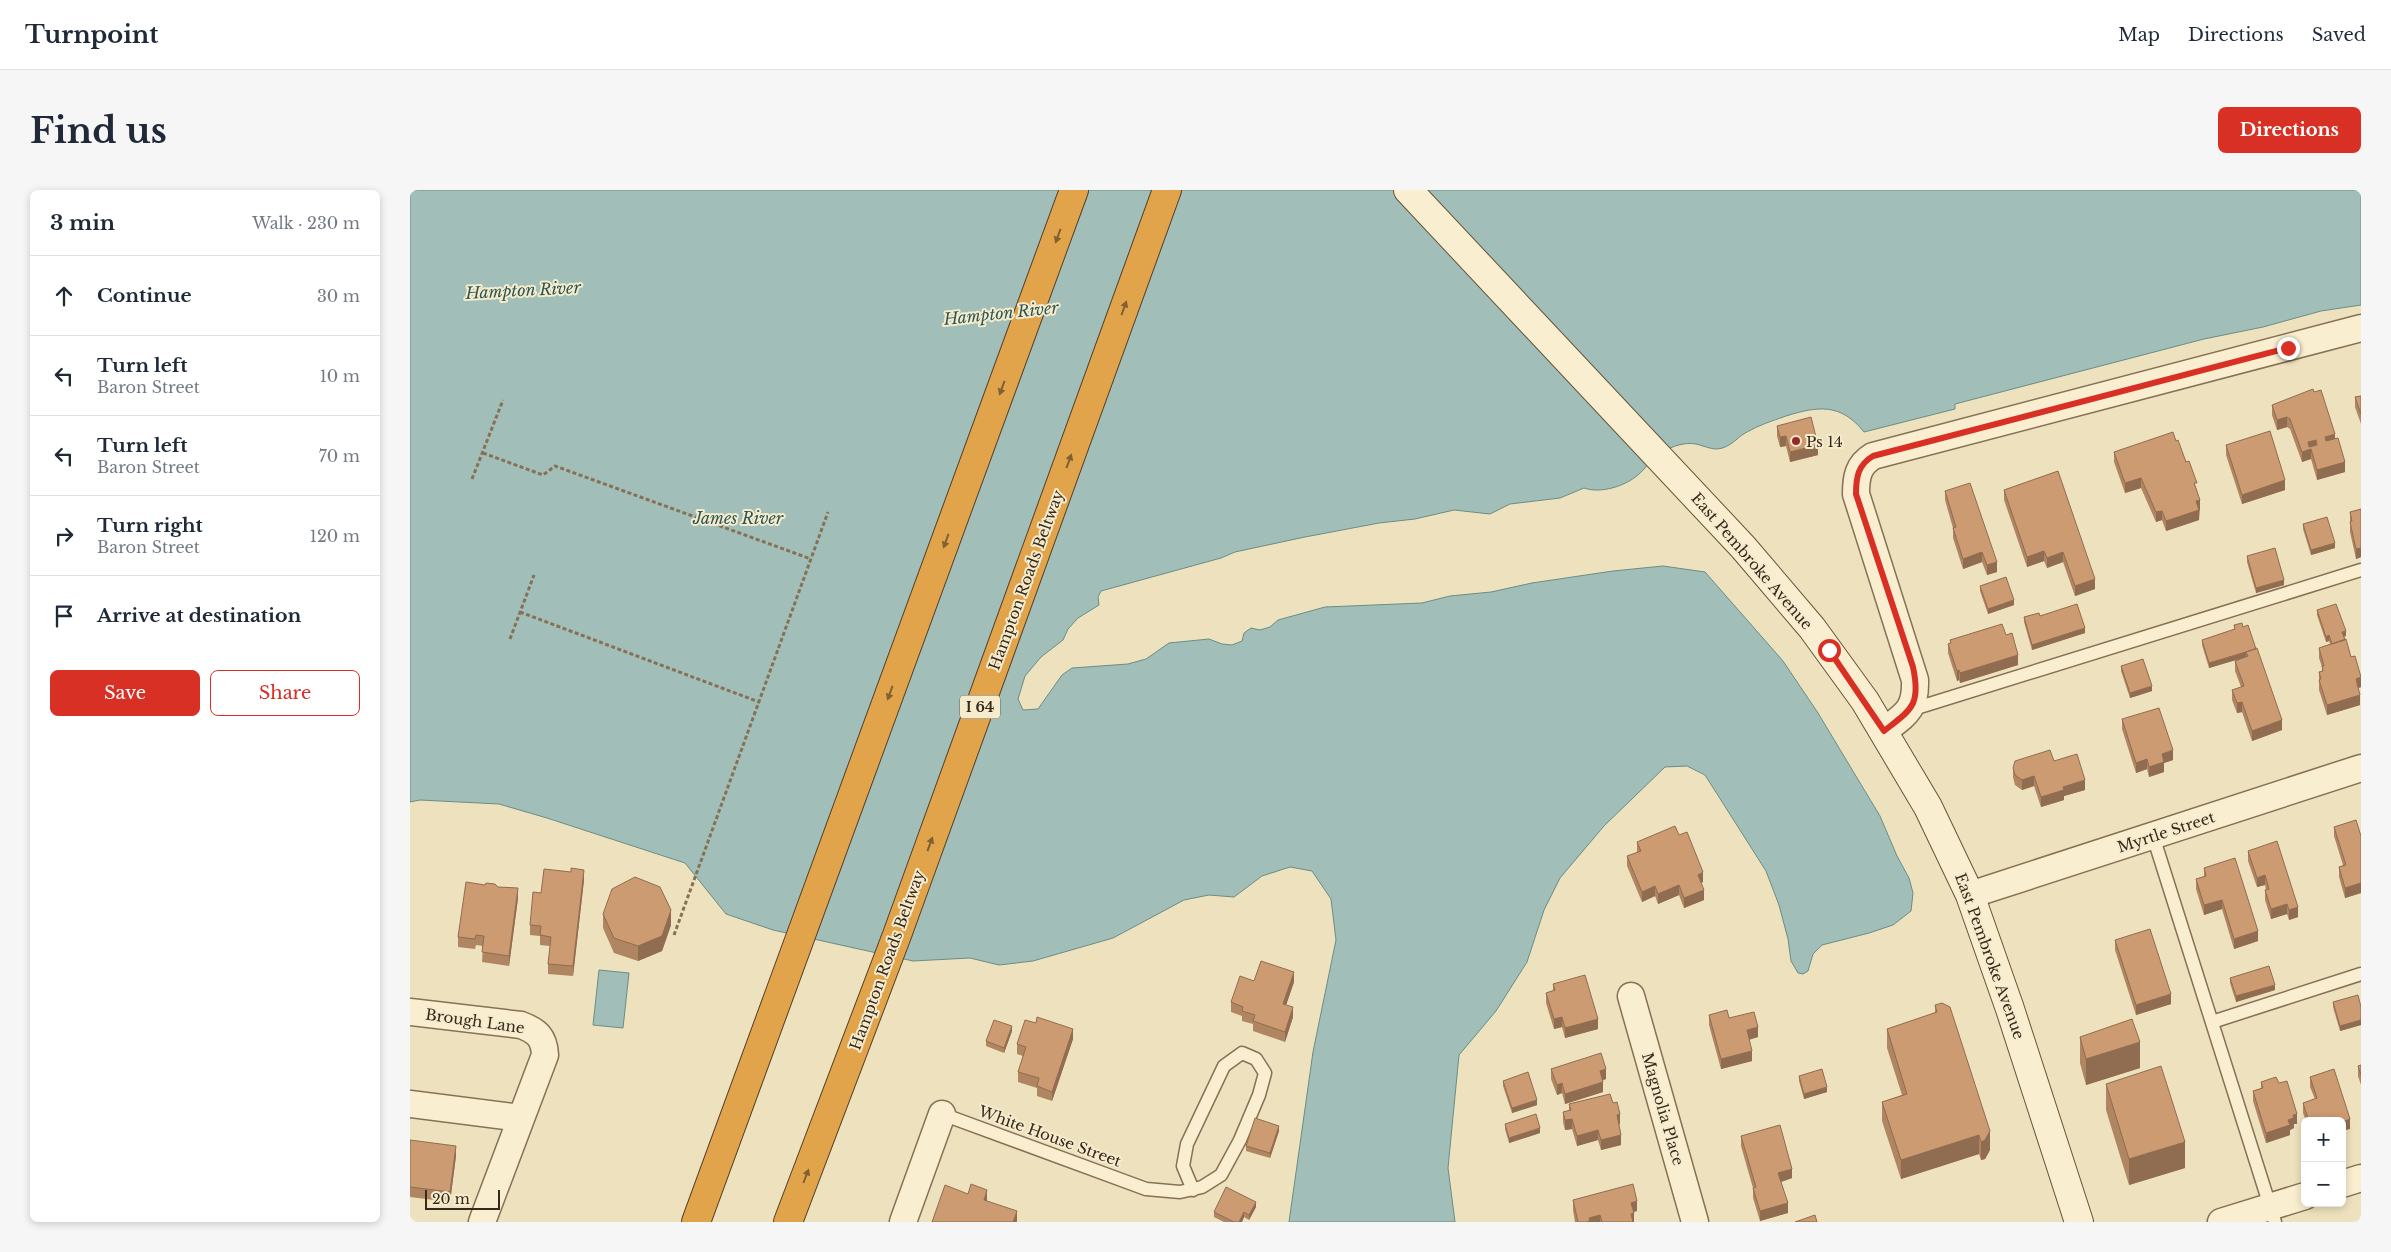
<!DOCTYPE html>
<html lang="en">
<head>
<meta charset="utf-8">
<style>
  body { margin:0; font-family:"Libre Baskerville",serif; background:#f6f6f7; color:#1f2937 }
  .controls { position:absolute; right:15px; bottom:15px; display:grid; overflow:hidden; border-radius:8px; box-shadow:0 2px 8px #0003 }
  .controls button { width:45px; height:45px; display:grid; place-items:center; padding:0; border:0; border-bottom:1px solid #e0e1e3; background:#fff; color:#1f2937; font:25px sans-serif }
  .scale { position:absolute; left:15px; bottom:12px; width:75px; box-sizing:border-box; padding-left:5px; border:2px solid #35291b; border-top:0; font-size:14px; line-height:18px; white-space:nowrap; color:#35291b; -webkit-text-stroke:4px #f6ebcd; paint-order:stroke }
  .stop { position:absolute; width:15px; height:15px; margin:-11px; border:4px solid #d93025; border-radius:50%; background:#fff }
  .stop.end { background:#d93025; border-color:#fff; box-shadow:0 1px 5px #0008 }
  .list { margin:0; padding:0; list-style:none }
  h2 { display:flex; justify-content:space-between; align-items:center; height:65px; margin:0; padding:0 20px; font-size:21px }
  h2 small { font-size:16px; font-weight:400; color:#747a83 }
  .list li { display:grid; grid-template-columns:32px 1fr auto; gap:15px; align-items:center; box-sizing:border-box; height:80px; padding:0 20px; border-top:1px solid #e0e1e3 }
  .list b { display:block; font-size:19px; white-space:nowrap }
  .list p { margin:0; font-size:16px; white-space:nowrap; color:#747a83 }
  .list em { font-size:16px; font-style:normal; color:#747a83 }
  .actions { display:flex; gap:10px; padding:15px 20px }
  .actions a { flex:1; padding:11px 0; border:1px solid #d93025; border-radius:8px; text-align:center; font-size:18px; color:#d93025 }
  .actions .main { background:#d93025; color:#fff }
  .icon { flex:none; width:28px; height:28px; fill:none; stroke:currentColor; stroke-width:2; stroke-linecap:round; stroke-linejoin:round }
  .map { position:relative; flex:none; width:1951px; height:1032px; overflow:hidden; border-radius:8px }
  header { display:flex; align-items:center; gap:30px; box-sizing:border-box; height:70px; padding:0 25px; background:#fff; border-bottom:1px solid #e0e1e3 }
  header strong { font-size:24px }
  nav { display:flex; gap:28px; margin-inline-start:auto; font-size:18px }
  .intro { display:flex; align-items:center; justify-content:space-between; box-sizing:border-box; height:120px; padding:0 30px }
  h1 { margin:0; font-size:35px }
  .button { padding:12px 22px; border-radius:8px; background:#d93025; color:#fff; font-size:18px; font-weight:700 }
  main { display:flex; gap:30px; padding:0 30px }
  aside { flex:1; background:#fff; border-radius:8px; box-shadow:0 2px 8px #0003 }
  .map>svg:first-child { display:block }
</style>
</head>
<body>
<header>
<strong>Turnpoint</strong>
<nav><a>Map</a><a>Directions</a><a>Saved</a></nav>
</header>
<div class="intro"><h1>Find us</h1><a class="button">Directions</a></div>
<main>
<aside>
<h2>3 min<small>Walk · 230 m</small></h2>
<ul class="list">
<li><svg class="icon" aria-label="ahead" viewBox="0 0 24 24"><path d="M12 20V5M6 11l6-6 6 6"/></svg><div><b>Continue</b></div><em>30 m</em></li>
<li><svg class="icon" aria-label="left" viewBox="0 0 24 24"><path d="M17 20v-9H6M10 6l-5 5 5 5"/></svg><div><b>Turn left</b><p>Baron Street</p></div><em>10 m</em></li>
<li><svg class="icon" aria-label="left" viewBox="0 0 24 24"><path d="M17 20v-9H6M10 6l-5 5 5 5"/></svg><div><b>Turn left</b><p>Baron Street</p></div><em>70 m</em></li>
<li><svg class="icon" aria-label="right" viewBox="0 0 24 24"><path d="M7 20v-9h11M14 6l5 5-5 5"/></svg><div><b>Turn right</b><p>Baron Street</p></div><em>120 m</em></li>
<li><svg class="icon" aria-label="arrive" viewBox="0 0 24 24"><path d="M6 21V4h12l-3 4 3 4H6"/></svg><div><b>Arrive at destination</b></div></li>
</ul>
<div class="actions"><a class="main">Save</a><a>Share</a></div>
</aside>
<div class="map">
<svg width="1951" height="1032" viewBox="0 0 1951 1032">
  <rect width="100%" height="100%" fill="#eee1bd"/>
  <path fill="#a1bfb8" stroke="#698d85" d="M0 0H1951V115L1911 121 1853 137 1794 149 1545 214V219L1454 242C1431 213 1408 216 1376 226 1362 231 1349 235 1337 242 1329 246 1323 254 1315 257 1305 262 1295 256 1286 254 1275 252 1262 256 1253 262 1243 267 1236 278 1228 285 1215 296 1191 304 1174 298L1150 308 1100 314 1080 324 1044 320 1005 329 969 333 895 347 825 362 811 368 691 401 688 407 689 415 668 428 658 439 653 450 631 467 615 486 608 509 613 520 628 519 652 485 662 478 718 474 736 469 759 453 799 449 812 454 822 455 832 451 834 443 841 438 850 440 860 437 868 430 915 417 1012 413 1040 406 1081 402 1122 393 1203 381 1253 376 1295 382 1373 471 1408 523 1470 626 1487 666 1499 688 1503 703 1501 721 1483 735 1459 743 1412 755 1403 764 1398 781 1393 784 1388 783 1381 771 1378 749 1369 715 1356 681 1295 585 1277 576 1255 577 1194 636 1150 688 1134 720 1117 772 1086 821 1049 865 1038 978 1045 1032H879L903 862 926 750 921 709 902 681 880 677 852 686 824 707 799 705 774 710 703 748 623 771 589 775 560 768 503 771 363 740 316 724 275 673 137 628 89 614 10 610 0 612Z
    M189 780 219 783 213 838 183 835Z"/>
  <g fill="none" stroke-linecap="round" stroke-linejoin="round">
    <defs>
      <path id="lane" d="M1500 520 1951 380
        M1743 646 1865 1032
        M1802 832 1951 784
        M532 924 736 999 770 1002 792 997 811 985 830 950 849 905 855 883 846 869 832 863 814 876 777 954 773 976 783 1000"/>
      <path id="street" d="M1474 541C1496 524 1506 520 1505 490L1446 304C1446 287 1448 275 1463 266L1951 138
        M1560 705 1951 578
        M1221 806 1285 1032
        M0 822 111 835C127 841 134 847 135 865L72 1032
        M0 914 110 928
        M1932 994 1951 988
        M493 1032 532 924
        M1811 1032 1895 1006"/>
      <path id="secondary" d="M998 0 1333 357 1402 438 1455 511 1518 617 1560 705 1600 819 1669 1032"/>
      <path id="highway" d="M286 1032 664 0
        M378 1032 487 745 757 0"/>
    </defs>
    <use href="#lane" stroke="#867156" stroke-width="15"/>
    <use href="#street" stroke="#867156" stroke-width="29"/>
    <use href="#secondary" stroke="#68523a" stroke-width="30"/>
    <use href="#highway" stroke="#543f2b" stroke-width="30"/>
    <path stroke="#867156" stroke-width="3" stroke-dasharray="4 2.5" stroke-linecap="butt" d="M73 263 133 285 145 276 401 369
      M62 289 93 210
      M110 422 349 512
      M100 449 124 385
      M264 745 418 322"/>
    <use href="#lane" stroke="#f9eed0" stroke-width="12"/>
    <use href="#street" stroke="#f9eed0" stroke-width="26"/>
    <use href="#secondary" stroke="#f9eed0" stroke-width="28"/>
    <use href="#highway" stroke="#e1a44b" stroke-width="28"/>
  </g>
  <path fill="#b08562" d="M1951 206V234L1945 217V207Z
    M1862 215 1925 249 1935 282 1907 290 1901 269 1892 272 1880 239 1877 237 1867 240 1862 225Z
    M1367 236 1408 265 1380 272 1376 256 1370 257 1367 246Z
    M1766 251 1776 272 1787 300 1790 320 1789 330 1756 341 1752 330 1746 332 1731 298 1715 303 1704 272V262Z
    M1816 255 1875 300 1832 314 1816 265Z
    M1648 281 1685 399 1665 406 1653 372 1637 378 1634 371 1617 377 1594 310V300Z
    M1535 301 1587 382 1577 385 1572 372 1553 379 1543 348V338L1535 310Z
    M1951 319V367L1946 369 1940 342V322Z
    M1893 334 1925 358 1901 365 1893 339Z
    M1837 366 1874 395 1846 403 1837 372Z
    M1570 396 1604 415 1578 424 1570 401Z
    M1907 420 1936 446 1934 447 1951 497 1948 498 1950 515 1917 525 1909 500V482H1912V477L1909 468V458L1920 454 1919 451 1916 452 1907 425Z
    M1630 426 1675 443 1622 460 1614 432V427Z
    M1824 435 1872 540 1842 551 1832 522 1827 523 1822 510V500L1831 497 1825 481V471L1836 467 1799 478 1792 455V450L1824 439Z
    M1596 445 1608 475 1550 493 1549 490 1547 491 1538 463V454L1540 453V450Z
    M1711 476 1742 501 1720 508 1711 481Z
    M1712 529 1763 570 1754 573V582L1739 587 1737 579 1726 583 1712 539Z
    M1644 571 1675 600 1654 606V610L1631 617 1624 596 1612 600 1605 595 1603 587V578Z
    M1924 637 1951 646V703L1935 708 1929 687V677L1933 675 1924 646Z
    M1269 645 1293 692 1291 693 1294 710 1274 718 1269 705 1248 714 1245 706 1232 712 1217 676V666L1227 663V652Z
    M1838 661 1888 727 1879 730 1877 724 1861 729 1855 710V700H1856L1855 695 1847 697 1838 671Z
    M1794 678 1848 751 1824 759 1812 719 1794 725 1786 699V689L1794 687Z
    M161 682 174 690 163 786 138 784V774L140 756 130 755V746L120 745V735L131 703Z
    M108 708 99 776 72 772 73 756 66 755 65 759 48 757V747Z
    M193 724 261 735 252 761 228 771 204 763 193 738Z
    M1705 750 1761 814 1726 825 1705 760Z
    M1820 788 1865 800 1826 812 1820 793Z
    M844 791 884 792 876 815 883 827 875 852 843 841V834L832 831V826L821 822V812Z
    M1143 794 1188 839 1155 848 1152 837 1144 839 1136 813V803L1143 801Z
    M1923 812 1951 817V835L1930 841 1923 817Z
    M1525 815 1580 960 1575 969 1571 970 1569 964 1491 989 1472 931V912L1492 905 1477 858V839L1525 823Z
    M1299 825 1319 828 1348 847 1339 850 1342 871 1311 879 1299 835Z
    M602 841 594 863 576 856V851Z
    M1670 847 1730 878 1676 895 1670 873Z
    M663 849 642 911 627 906V898L608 892V882L613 866 607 864V854Z
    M1951 875V895L1948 886V876Z
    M1141 879 1196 889 1193 890V902L1155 914 1152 903 1147 905 1141 889Z
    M1389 886 1417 902 1394 909 1389 891Z
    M1900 887 1940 939 1932 931H1896L1893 923V913L1905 909 1900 897Z
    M1093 891 1127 915 1102 923 1093 896Z
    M1851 892 1869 893 1887 934H1884V938L1880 940V945L1856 953 1843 911V901L1851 898Z
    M1696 894 1775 978 1719 995 1696 920Z
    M1159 914 1210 934 1209 935 1211 955 1191 960 1188 950 1167 956 1162 939 1155 940 1153 932V922L1159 921Z
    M1095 934 1130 943 1099 953 1095 939Z
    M869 941 860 968 836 961V956Z
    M1331 946 1382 988 1371 992 1378 1023 1350 1031 1343 1008V998L1331 956Z
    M0 950 46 966 40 1012 0 1007Z
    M1163 1010 1227 1021 1224 1022V1032H1165L1163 1020Z
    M846 1017 839 1030 834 1027 832 1032H814L804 1027V1022Z"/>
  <path fill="#906c50" d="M1877 227V237L1867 240V230Z
    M1925 244V254L1915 257V247Z
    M1376 246V256L1370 257V247Z
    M1906 250V260L1901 259V269L1892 272V262L1898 252Z
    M1408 255V265L1380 272V262Z
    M1935 272V282L1907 290V280Z
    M1731 288V298L1715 303V293Z
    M1875 290V300L1832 314V305Z
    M1790 310V320L1786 321V311Z
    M1789 320V330L1756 341V331Z
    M1752 321V330L1746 332V322Z
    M1925 353V358L1901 365V360Z
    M1951 358V367L1946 369V359Z
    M1634 361V371L1617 377V367Z
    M1572 362V372L1553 379V369Z
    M1653 362V372L1637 378V368Z
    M1587 372V382L1577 385V375Z
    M1685 389V399L1665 406V396Z
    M1874 390V395L1846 403V398Z
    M1604 410V415L1578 424V419Z
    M1675 438V443L1622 460V455Z
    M1936 441V446L1932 447V442Z
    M1919 445V451L1916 452V447Z
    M1846 459 1836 462V467L1799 478V473Z
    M1608 465V475L1550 493V483Z
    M1549 480V490L1547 491V481Z
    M1951 487V497L1946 499V489Z
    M1742 496V501L1720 508V503Z
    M1950 505V515L1917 525V515Z
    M1832 512V522L1827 523V513Z
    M1872 530V540L1842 551V541Z
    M1763 560V570L1754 573V582L1739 587V577L1752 564Z
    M1737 569V579L1726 583V573Z
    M1624 586V596L1612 600V590Z
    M1675 590V600L1654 606V610L1631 617V607L1653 597Z
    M174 680V690L163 786V776Z
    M1293 682V692L1288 694V685Z
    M1855 685V695L1847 697V688Z
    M1951 693V703L1935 708V698Z
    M1269 695V705L1248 714V704Z
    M1245 696V706L1232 712V702Z
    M108 698V708L99 776V766Z
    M1294 700V710L1274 718V708Z
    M1812 710V719L1794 725V715Z
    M1877 714V724L1861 729V719Z
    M1888 717V727L1879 730V720Z
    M261 720V735L252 761 228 771V756Z
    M1848 741V751L1824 759V749Z
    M884 782V792L873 824V814Z
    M1865 795V800L1826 812V806Z
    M1761 804V814L1726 825V815Z
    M883 817V827L875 852V842Z
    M1152 827V837L1144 839V829Z
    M1188 829V839L1155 848V838Z
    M1951 830V835L1930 841V836Z
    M602 836V841L594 863V858Z
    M1348 837V847L1337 850V840Z
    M663 839V849L642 911V902Z
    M1730 852V878L1676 895V869Z
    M1342 861V871L1311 879V869Z
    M1196 879V889L1190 891V881Z
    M1193 892V902L1155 914V904Z
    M1152 893V903L1147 905V895Z
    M1417 897V902L1394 909V904Z
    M1127 910V915L1102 923V918Z
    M1210 924V934L1207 935V925Z
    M1887 924V934H1884V938L1880 940V945L1856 953V943L1878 930 1883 925Z
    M1162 929V939L1155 940V930Z
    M1940 929V939L1932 941V932Z
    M869 936V941L860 968V963Z
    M1130 938V943L1099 953V948Z
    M1188 940V950L1167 956V946Z
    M1580 941V960L1575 969 1571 970V952Z
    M1211 945V955L1191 960V950Z
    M1569 945V964L1491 989V970Z
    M1775 952V978L1719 995V969Z
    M46 956V966L40 1012V1002Z
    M1382 979V988L1368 993V983Z
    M577 1000V1010L574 1019V1010Z
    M1227 1011V1021L1221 1022V1013Z
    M846 1012V1017L839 1030V1025Z
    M1378 1013V1023L1350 1031V1021Z
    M607 1021V1032H603Z
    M834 1022V1027L832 1032H829Z
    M1224 1023V1032H1221V1024Z
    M1190 1025V1032H1176L1179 1028Z"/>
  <path fill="#cd9b72" stroke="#906c50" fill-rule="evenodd" d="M1903 199 1904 202 1911 200 1925 244 1915 247 1916 251 1928 248 1935 272 1907 280 1901 259 1892 262 1880 229 1877 227 1867 230 1862 215ZM1906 250 1907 255 1899 257 1898 252Z
    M1951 206V224L1945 207Z
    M1401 227 1408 255 1380 262 1376 246 1370 247 1367 236Z
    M1860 241 1875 290 1832 305 1816 255Z
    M1763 242 1766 251 1768 250 1776 272 1779 271 1787 293H1784L1790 310 1786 311 1789 320 1756 331 1752 321 1746 322 1731 288 1715 293 1704 262Z
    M1648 281 1685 389 1665 396 1653 362 1637 368 1634 361 1617 367 1594 300Z
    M1560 293 1587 372 1577 375 1572 362 1553 369 1543 338 1546 337 1535 301Z
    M1951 319V358L1946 359 1940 332 1942 331 1940 322Z
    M1917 327 1925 353 1901 360 1893 334Z
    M1865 358 1874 390 1846 398 1837 366Z
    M1596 387 1604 410 1578 419 1570 396Z
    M1667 414 1675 438 1622 455 1614 427 1629 423 1630 426Z
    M1926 414 1936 441 1932 442 1935 450 1922 454 1919 445 1916 447 1907 420Z
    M1832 433 1833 437 1838 435 1846 459 1799 473 1792 450 1825 439 1824 435Z
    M1592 434 1596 445 1602 443 1608 465 1550 483 1549 480 1547 481 1538 454 1541 453 1540 450Z
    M1936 449 1941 467 1945 466 1951 487 1946 489 1950 505 1917 515 1909 490 1911 489 1909 482 1913 481 1912 476H1914L1909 458Z
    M1847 458 1872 530 1842 541 1832 512 1827 513 1822 500 1834 496 1825 471 1838 466 1836 462Z
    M1733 469 1742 496 1720 503 1711 476Z
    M1749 518 1763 560 1752 564 1754 572 1739 577 1737 569 1726 573 1712 529Z
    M1640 560 1644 571 1667 564 1675 590 1653 597 1654 600 1631 607 1624 586 1612 590 1605 585 1603 578 1605 571Z
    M1946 630 1951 646V693L1935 698 1929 677 1936 675 1924 637Z
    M1265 636 1269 645 1277 642 1293 682 1288 685 1294 700 1274 708 1269 695 1248 704 1245 696 1232 702 1217 666 1231 661 1227 652Z
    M1867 651 1888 717 1879 720 1877 714 1861 719 1855 700 1859 699 1855 685 1847 688 1838 661Z
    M1825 668 1848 741 1824 749 1812 710 1794 715 1786 689 1796 686 1794 678Z
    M161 678 174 680 163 776 138 774 141 747 130 745 131 736 120 735 123 702 131 703 134 679 161 682Z
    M225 687 250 697 261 720 252 746 228 756 204 748 193 724 202 699Z
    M56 692 75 695 76 693 85 694 88 697 108 698 99 766 72 762 74 746 66 745 65 749 48 747Z
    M1740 739 1761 804 1726 815 1705 750Z
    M851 771 884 782 873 814 883 817 875 842 843 831 845 825 832 821 833 817 821 812 830 786 844 791Z
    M1859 776 1865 795 1826 806 1820 788Z
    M1175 785 1188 829 1155 838 1152 827 1144 829 1136 803 1145 800 1143 794Z
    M1948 805 1951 817V830L1930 836 1923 812Z
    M1532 813 1540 817 1580 941 1575 950 1571 952 1569 945 1491 970 1472 912 1497 904 1477 839 1527 822 1525 815Z
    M1317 820 1319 828 1344 822 1348 837 1337 840 1342 861 1311 869 1299 825Z
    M627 827 663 839 642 902 627 896 629 888 608 882 616 857 607 854 615 830 626 833Z
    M1722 829 1730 852 1676 869 1670 847Z
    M584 830 602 836 594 858 576 851Z
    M1191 863 1196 879 1190 881 1193 892 1155 904 1152 893 1147 895 1141 879Z
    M1951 875V885L1948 876Z
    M1751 876 1775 952 1719 969 1696 894Z
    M1412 879 1417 897 1394 904 1389 886Z
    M1924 879 1940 929 1932 932V931H1899L1893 913 1907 908 1900 887Z
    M1118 882 1127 910 1102 918 1093 891Z
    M1866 887 1869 893 1877 891 1887 924 1883 925 1884 928 1878 930 1880 935 1856 943 1843 901 1853 898 1851 892Z
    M1200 904 1203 913 1207 912 1210 924 1207 925 1211 945 1191 950 1188 940 1167 946 1162 929 1155 930 1153 922 1161 920 1159 914Z
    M1126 924 1130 938 1099 948 1095 934Z
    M845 928 869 936 860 963 836 956Z
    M1370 935 1382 979 1368 983 1378 1013 1350 1021 1343 998 1346 997 1331 946Z
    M0 950 46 956 40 1002 0 997Z
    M561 994 577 1000 574 1010 607 1021 603 1032H522L535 995 558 1004Z
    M1223 994 1227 1011 1221 1013 1224 1023 1221 1024 1223 1032H1192L1190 1025 1179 1028 1180 1031 1176 1032H1168L1163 1010Z
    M816 997 846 1012 839 1025 834 1022 829 1032H824L804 1022Z
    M1405 1025 1407 1032H1385Z"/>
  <defs><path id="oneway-solid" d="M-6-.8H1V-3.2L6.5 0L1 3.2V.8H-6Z" transform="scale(1.25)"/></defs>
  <g fill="#826031">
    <use href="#oneway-solid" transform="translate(648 46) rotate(110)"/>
    <use href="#oneway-solid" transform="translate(714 118) rotate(-70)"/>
    <use href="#oneway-solid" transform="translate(592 198) rotate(110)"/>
    <use href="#oneway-solid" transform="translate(659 271) rotate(-70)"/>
    <use href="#oneway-solid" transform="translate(536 351) rotate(110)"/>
    <use href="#oneway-solid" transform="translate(480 503) rotate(110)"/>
    <use href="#oneway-solid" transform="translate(520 654) rotate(-70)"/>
    <use href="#oneway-solid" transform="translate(396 986) rotate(-69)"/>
  </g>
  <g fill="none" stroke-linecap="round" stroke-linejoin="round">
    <path stroke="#d93025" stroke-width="6" d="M1419 460 1474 541C1502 519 1511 515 1503 477L1446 304C1446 287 1448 275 1463 266L1878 158"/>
  </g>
  <circle fill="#962825" stroke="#f6ebcd" stroke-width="2" cx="1386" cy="251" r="5"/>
  <g text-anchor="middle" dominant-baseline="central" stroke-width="4" stroke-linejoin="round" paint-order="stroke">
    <rect fill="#f6ebcd" stroke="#6f6350" stroke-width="1" x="550" y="505.5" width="40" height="23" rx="4"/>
    <g font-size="14" font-weight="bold" fill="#35291b">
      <text x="570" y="517">I 64</text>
    </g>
    <g font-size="15" fill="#35291b" stroke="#f6ebcd" text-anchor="start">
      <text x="1396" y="251">Ps 14</text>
    </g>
    <g font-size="15" fill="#35291b" stroke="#f6ebcd">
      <text transform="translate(1342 371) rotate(49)">East Pembroke Avenue</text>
      <text transform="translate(616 390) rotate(-70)">Hampton Roads Beltway</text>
      <text transform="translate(1756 642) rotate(-18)">Myrtle Street</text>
      <text transform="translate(1580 766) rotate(70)">East Pembroke Avenue</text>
      <text transform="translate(477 770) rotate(-70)">Hampton Roads Beltway</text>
      <text transform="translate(65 831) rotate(8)">Brough Lane</text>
      <text transform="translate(1253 919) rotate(74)">Magnolia Place</text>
      <text transform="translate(640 946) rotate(20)">White House Street</text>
    </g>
    <g font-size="16" font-style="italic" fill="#2a5654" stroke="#f6ebcd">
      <text transform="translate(113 100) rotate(-3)">Hampton River</text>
      <text transform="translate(591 123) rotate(-6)">Hampton River</text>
      <text x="328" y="328">James River</text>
    </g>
  </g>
</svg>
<div class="controls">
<button>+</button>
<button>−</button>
</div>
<div class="scale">20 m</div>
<div class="stop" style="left:1419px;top:460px"></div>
<div class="stop end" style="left:1878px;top:158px"></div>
</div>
</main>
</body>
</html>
